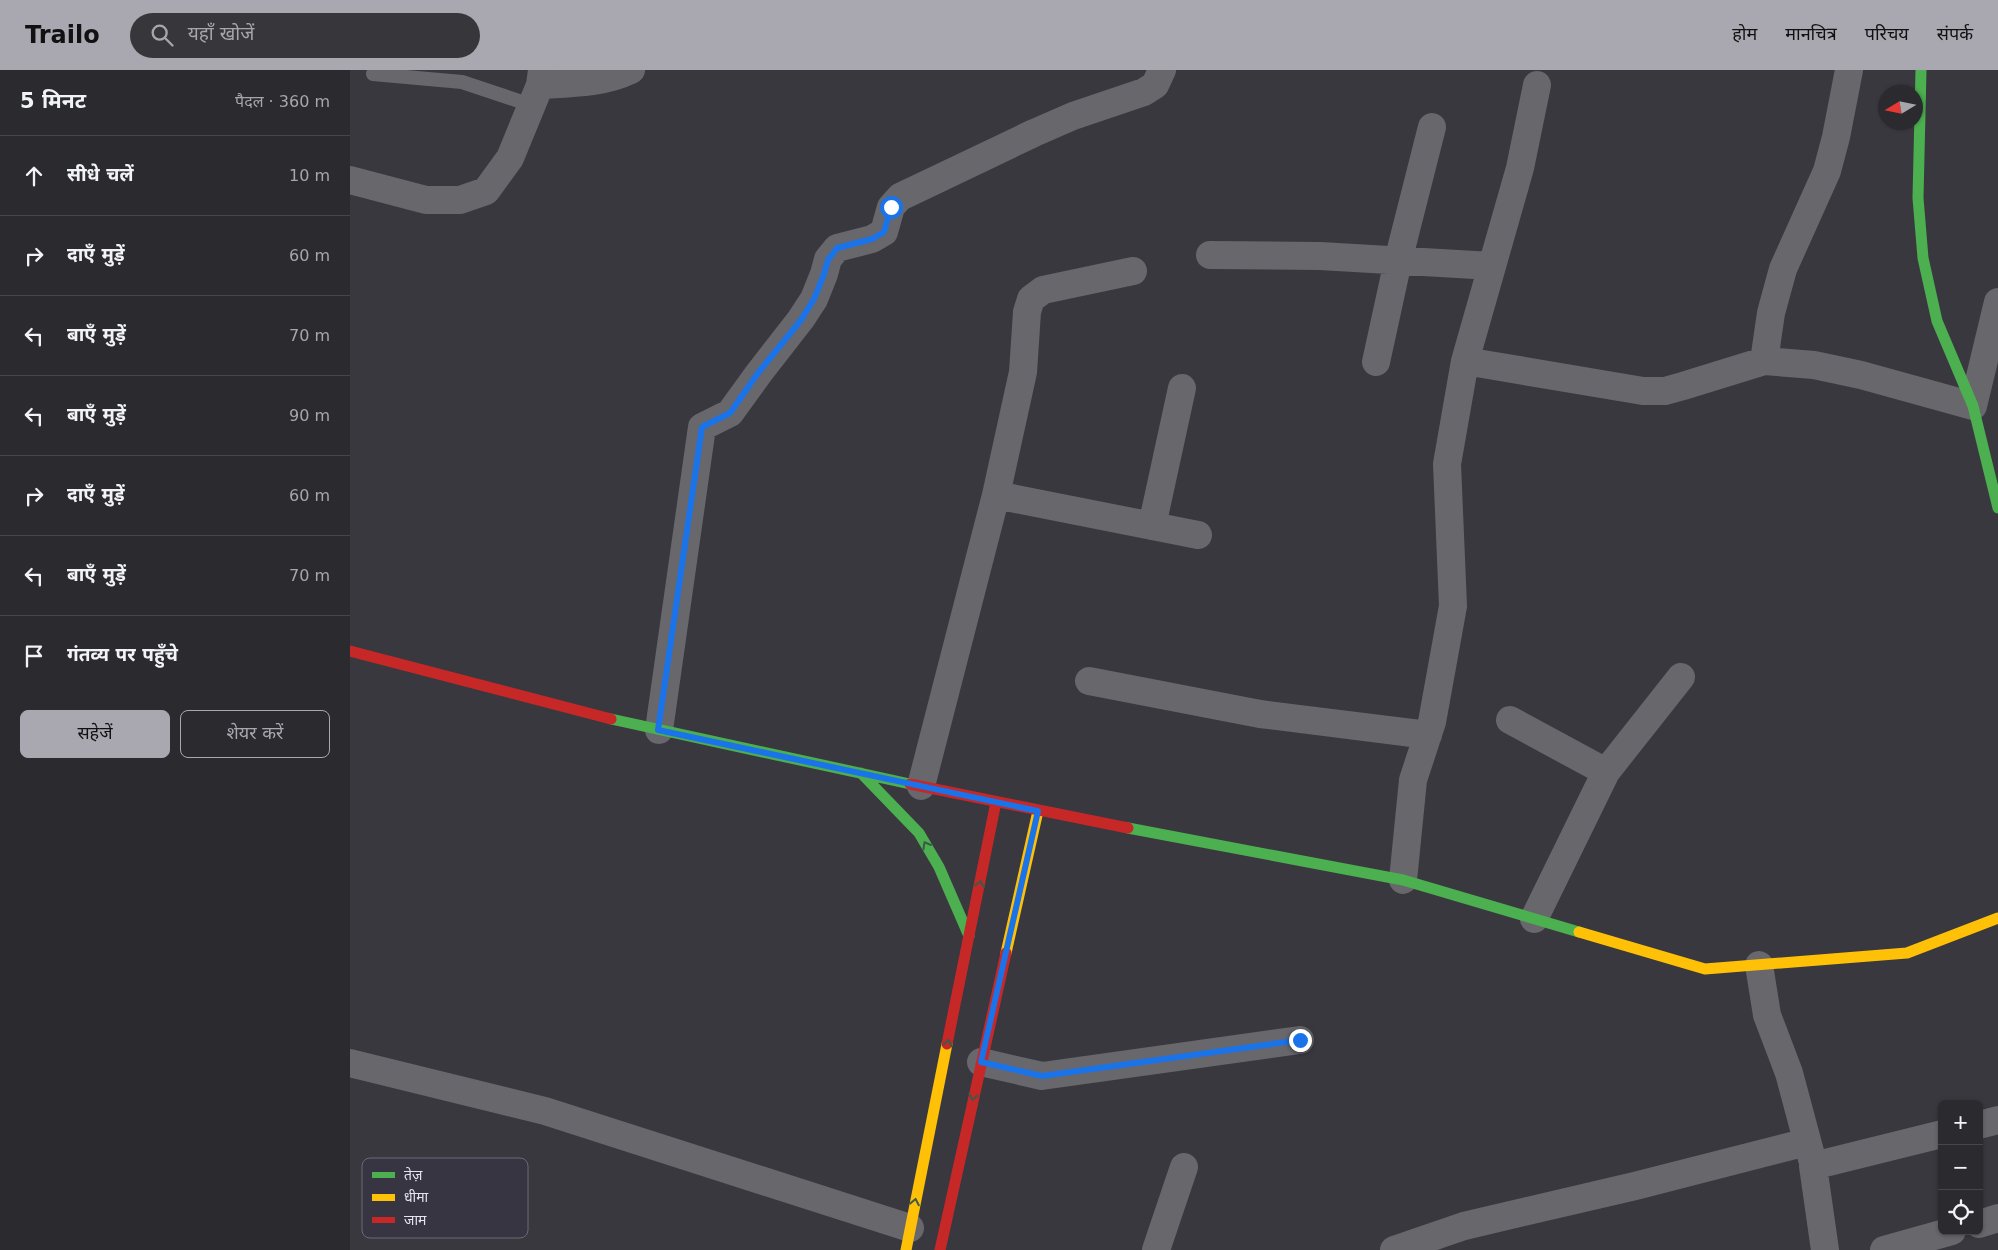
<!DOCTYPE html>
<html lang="hi">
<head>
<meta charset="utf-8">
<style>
  body { margin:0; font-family:"DejaVu Sans","Noto Sans Devanagari",sans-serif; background:#37363b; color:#f1f3f6 }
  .controls { position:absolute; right:15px; bottom:15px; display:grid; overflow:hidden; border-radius:8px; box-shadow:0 1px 4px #0004 }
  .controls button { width:45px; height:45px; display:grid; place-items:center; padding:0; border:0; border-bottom:1px solid #47464b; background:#2b2a2f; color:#f1f3f6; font:25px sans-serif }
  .compass { position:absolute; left:1528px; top:15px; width:45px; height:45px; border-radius:50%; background:#2b2a2f; box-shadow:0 1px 4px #0004; rotate:260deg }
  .stop { position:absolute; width:15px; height:15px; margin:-11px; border:4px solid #1a73e8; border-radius:50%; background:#fff }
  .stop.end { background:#1a73e8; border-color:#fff; box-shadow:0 1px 5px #0008 }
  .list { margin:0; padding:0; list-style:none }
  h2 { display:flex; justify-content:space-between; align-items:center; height:65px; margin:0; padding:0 20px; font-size:21px }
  h2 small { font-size:16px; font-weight:400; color:#a6a7aa }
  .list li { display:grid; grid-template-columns:32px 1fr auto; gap:15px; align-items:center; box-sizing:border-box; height:80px; padding:0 20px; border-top:1px solid #47464b }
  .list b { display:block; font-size:19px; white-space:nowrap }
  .list em { font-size:16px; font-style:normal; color:#a6a7aa }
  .actions { display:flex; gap:10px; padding:15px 20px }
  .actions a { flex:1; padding:11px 0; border:1px solid #a9a8b0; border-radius:8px; text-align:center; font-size:18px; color:#a9a8b0 }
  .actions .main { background:#a9a8b0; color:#111 }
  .icon { flex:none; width:28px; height:28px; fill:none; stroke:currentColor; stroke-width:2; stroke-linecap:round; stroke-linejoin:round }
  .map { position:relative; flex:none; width:1648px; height:1180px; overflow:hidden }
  header { display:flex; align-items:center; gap:30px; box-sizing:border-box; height:70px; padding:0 25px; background:#a9a8b0; color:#111 }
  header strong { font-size:24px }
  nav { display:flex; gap:28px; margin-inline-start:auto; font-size:18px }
  .search { width:350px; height:45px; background:#37363b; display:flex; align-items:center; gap:12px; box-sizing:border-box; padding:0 18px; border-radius:28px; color:#a6a7aa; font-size:19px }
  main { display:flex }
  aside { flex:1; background:#2b2a2f }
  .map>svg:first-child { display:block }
</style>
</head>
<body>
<header>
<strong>Trailo</strong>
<div class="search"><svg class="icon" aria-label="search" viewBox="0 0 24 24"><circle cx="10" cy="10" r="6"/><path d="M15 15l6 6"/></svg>यहाँ खोजें</div>
<nav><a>होम</a><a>मानचित्र</a><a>परिचय</a><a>संपर्क</a></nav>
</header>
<main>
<aside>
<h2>5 मिनट<small>पैदल · 360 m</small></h2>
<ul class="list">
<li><svg class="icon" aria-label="ahead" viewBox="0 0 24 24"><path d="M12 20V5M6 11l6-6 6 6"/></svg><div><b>सीधे चलें</b></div><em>10 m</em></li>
<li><svg class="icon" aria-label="right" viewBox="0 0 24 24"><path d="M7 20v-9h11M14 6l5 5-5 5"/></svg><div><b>दाएँ मुड़ें</b></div><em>60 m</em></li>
<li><svg class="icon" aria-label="left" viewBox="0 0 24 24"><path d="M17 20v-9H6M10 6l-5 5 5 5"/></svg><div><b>बाएँ मुड़ें</b></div><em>70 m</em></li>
<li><svg class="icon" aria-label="left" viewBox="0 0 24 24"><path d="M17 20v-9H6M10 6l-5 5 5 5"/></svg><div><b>बाएँ मुड़ें</b></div><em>90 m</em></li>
<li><svg class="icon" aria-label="right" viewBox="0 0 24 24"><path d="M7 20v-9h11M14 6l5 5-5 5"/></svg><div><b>दाएँ मुड़ें</b></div><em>60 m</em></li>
<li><svg class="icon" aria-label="left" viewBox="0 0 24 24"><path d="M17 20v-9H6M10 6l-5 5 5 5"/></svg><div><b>बाएँ मुड़ें</b></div><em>70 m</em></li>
<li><svg class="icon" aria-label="arrive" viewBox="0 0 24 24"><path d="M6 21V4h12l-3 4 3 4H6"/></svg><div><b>गंतव्य पर पहुँचे</b></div></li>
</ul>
<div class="actions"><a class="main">सहेजें</a><a>शेयर करें</a></div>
</aside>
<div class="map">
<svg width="1648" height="1180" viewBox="0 0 1648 1180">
  <rect width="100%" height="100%" fill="#39383f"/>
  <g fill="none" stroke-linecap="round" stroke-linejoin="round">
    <path stroke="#68676c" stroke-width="14" d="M23 4 112 12 181 35"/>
    <path stroke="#68676c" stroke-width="28" d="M190 15C221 13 252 14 281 0
      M0 110 76 130H110L136 121 160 88 190 15 192 0
      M860 185 970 186 1142 196
      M1115 291 1293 321H1315L1333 316 1414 291 1464 295 1511 305 1623 336 1648 232
      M1414 291 1421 243 1433 199 1477 101 1486 67 1499 0
      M1026 292 1048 191 1082 57
      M646 425 848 465
      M802 456 832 318
      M739 611 910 644 1078 665
      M1160 650 1256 702
      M309 660 352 357 380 343 409 303 451 249 464 229 474 204 478 189 487 178 522 169 534 162 541 137 550 127 684 63 723 46 794 22 805 15 812 0
      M571 716 646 425 673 302 677 242 681 229 693 220 783 201
      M1053 810 1063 710 1082 652 1103 536 1097 394 1115 291 1170 98 1187 15
      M1184 849 1256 702 1331 607
      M1409 895 1417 945 1439 1003 1462 1089
      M631 992 692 1006 950 970
      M0 993 195 1041 560 1158
      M1629 1055 1648 1050
      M1629 1154 1648 1148
      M806 1180 834 1097
      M1044 1180 1114 1156 1285 1116 1457 1072
      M1475 1180 1463 1096 1592 1064
      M1534 1180 1602 1161"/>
    <path stroke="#4caf50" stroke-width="11" d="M1571 0 1568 128 1573 188 1587 251 1623 336 1648 438
      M261 649 560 714
      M511 703 569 763 589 797 619 866
      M778 758 1053 810 1229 862"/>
    <path stroke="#ffc107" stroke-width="11" d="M1229 862 1355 899 1557 883 1648 848
      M656 883 688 741
      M556 1180 597 974"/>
    <path stroke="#c62828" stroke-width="11" d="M0 581 261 649
      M560 714 778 758
      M597 974 646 732
      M590 1180 656 883"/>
  </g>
  <defs><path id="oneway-chevron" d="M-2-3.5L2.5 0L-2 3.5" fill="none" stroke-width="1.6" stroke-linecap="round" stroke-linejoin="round" transform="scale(1.25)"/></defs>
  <g stroke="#3d5a46">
    <use href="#oneway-chevron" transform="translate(576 775) rotate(-120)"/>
    <use href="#oneway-chevron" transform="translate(630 814) rotate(-79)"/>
    <use href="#oneway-chevron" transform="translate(598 973) rotate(-79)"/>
    <use href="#oneway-chevron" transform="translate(623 1027) rotate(102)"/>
    <use href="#oneway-chevron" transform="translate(565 1132) rotate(-79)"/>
  </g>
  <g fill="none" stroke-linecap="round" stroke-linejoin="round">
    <path stroke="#1a73e8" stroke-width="6" d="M541 137 534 162 522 169 487 178 478 190 474 204 464 229 451 250 408 303 380 343 352 357 308 660 688 741 631 992 692 1006 950 970"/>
  </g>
  <rect x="12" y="1088" width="166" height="80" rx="8" fill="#373542" stroke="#6c6a75" stroke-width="1"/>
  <rect x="22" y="1102" width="23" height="6" fill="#4caf50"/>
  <rect x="22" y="1124" width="23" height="7" fill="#ffc107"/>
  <rect x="22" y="1147" width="23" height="6" fill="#c62828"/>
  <g font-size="14" fill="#e6e4ed">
    <text x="54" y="1110">तेज़</text>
    <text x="54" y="1132">धीमा</text>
    <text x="54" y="1155">जाम</text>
  </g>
</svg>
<div class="controls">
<button>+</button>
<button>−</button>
<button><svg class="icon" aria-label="locate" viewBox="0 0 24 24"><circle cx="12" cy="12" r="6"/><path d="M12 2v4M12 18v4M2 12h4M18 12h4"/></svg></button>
</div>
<svg class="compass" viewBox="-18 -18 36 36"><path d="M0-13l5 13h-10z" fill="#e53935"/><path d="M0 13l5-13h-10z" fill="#a6a7aa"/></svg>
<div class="stop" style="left:541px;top:137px"></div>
<div class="stop end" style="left:950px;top:970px"></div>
</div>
</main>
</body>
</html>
